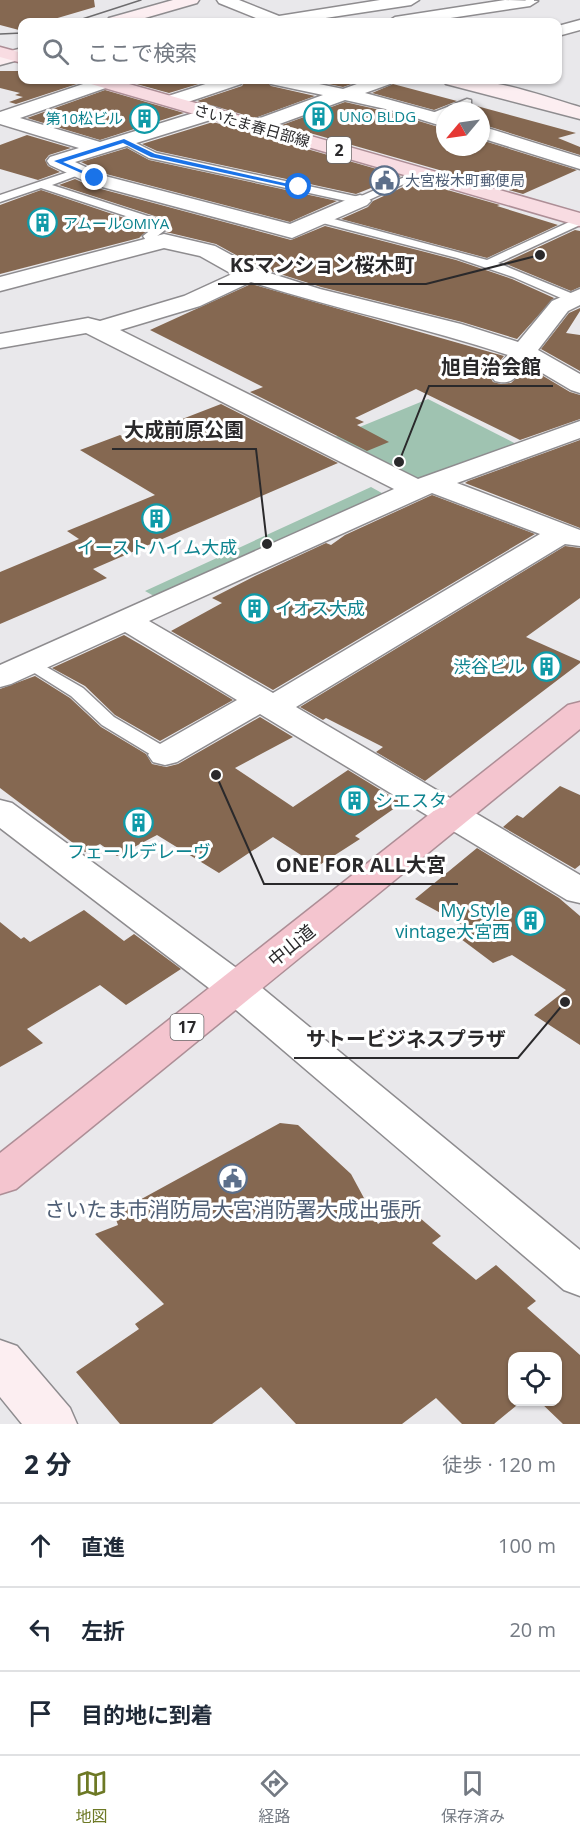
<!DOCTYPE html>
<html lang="ja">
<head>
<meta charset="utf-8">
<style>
  body { margin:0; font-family:"Open Sans","Noto Sans JP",sans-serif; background:#f2f2f3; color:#1f2937 }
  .controls { position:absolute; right:18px; bottom:18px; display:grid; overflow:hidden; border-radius:12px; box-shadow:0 2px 4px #0004 }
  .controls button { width:54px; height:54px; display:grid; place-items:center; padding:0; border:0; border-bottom:2px solid #e0e1e3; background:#fff; color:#1f2937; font:30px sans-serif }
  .compass { position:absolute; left:436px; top:102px; width:54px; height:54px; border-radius:50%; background:#fff; box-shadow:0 2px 4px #0004; rotate:241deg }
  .stop { position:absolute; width:18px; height:18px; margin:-14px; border:4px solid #1a73e8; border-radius:50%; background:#fff }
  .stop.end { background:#1a73e8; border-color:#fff; box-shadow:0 2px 6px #0008 }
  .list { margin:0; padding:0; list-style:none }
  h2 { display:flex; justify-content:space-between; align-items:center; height:78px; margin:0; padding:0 24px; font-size:26px }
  h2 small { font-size:20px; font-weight:400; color:#747a83 }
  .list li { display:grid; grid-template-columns:39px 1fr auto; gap:18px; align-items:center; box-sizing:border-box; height:84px; padding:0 24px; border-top:2px solid #e0e1e3 }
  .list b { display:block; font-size:22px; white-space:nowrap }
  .list em { font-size:20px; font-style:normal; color:#747a83 }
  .icon { flex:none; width:33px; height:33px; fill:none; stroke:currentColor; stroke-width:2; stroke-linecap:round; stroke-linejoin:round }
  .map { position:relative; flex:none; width:580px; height:1424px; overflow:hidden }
  .search { position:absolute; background:#fff; box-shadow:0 2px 4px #0004; left:18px; right:18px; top:18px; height:66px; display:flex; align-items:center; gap:15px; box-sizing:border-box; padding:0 21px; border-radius:12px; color:#747a83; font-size:22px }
  .sheet { height:330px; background:#fff }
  nav { display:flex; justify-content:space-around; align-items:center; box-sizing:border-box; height:84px; border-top:2px solid #e0e1e3; background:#fff; font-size:16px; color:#747a83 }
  nav a { display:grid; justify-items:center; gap:3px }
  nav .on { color:#6d7925 }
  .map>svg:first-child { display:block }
</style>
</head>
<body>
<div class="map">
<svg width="580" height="1424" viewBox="0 0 580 1424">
  <rect width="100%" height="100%" fill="#e9e8eb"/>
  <path fill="#9fc3b1" d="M428 399 522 447 417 485 328 440Z
    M371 487 389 497 161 600 145 591Z"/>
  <path fill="#856851" d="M0 0H94L95 7 44 22H22V29L19 30 0 25Z
    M0 71H22V80L86 81 16 104 9 102 23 97 15 95 20 93 0 88Z
    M122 80H212L169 93Z
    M246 80H266L271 86 315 96 255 118 197 101 242 86Z
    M309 80H363L343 87Z
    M393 84 457 101 434 110 372 93Z
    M105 90 184 113 100 140 27 118Z
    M345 102 389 112 445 129V147H481V140L577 170 523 194 282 125Z
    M473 105 576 133 558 138 580 147V155L481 124V111H459Z
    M213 122 248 132 401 176 356 194 157 151 142 144Z
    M27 135 71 148 49 155 45 160 48 166 60 172 38 180 0 169V145Z
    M127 148 149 160 337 201 290 222 106 174 81 162Z
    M75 179 90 186 291 240 325 226 456 260 512 279 554 298 517 339 462 322 321 287 258 267 216 244 166 232 171 227 170 221 59 185Z
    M416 181 500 205 497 206 558 225 487 258 341 219 368 207 373 201Z
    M41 190 151 227 139 238 0 274V205Z
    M575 230 580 231V287L571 291 504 263Z
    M251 284 504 356 489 375 493 382 501 384 511 383 528 367 570 392 580 395V419L520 440 416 389 355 418 364 422 357 425 389 442 367 451 250 392 263 387 150 330Z
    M580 308V311L566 333 580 335V371L541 349 569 313Z
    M221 404 338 463 93 569 107 578 0 624V572L79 539 67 531 155 495 80 450 120 435 128 440Z
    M580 440V528L465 483 468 481Z
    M432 495 535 534 273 690 171 631 222 603 212 598 255 576 326 543 331 545 345 535Z
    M565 546 580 548V598L526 637 580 661V663L425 781 376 752 383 747 326 718 323 720 300 707Z
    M124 635 143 646 233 700 160 741 115 715 85 686 52 668Z
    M35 676 70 698 101 727 146 754 152 764 166 767 178 764 260 717 293 737 235 768 293 807 348 770 402 803 355 836 360 839 318 866 273 837 219 873 157 835 117 856 100 844 85 852 0 788V689Z
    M560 786 580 795V865L575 869 503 827 517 815 523 818Z
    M477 848 559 898 580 916V1045L534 1015 566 990 512 955 493 963 453 933 466 927 415 899Z
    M84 910 124 941 134 934 181 969 126 1005 100 985 27 1029 43 1043 0 1067V922L21 939 24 937 30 942Z
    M280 1123 298 1125 351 1174 378 1224 405 1205 441 1236 432 1243 476 1280 496 1265 536 1301 527 1308 580 1355V1424H563L539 1401H558V1356H513V1401H522L494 1424H462L436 1398 402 1424H296L261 1387 212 1424H120L76 1372 139 1329 135 1324 164 1304 95 1234 118 1225 114 1214Z"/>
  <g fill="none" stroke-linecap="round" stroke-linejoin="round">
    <defs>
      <path id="lane" d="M525 0H534V1L530 4Z
        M467 99 471 100V104L453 111H445V114L430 119 425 116Z
        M124 137 156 153 359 197 416 172 420 171 426 174 360 204 149 158 120 142V138Z
        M80 168 86 171 84 173 52 185 169 223V227L156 237 160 243 158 246H150L143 236 156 226 41 188 0 202V195Z
        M319 215 487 260 580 217V225L498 263 578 296 580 300 574 303 570 302 513 277 457 258 315 221 313 219Z
        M31 658 83 688 114 717 172 751 174 755 172 759H158L102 725 71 696 25 667 22 663 25 659Z"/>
      <path id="street" d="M217 0H239L279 16 380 0H419L411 5 299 22H266L219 3Z
        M505 0 538 1 530 6 424 22H387L395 17Z
        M580 20V30L558 36V26Z
        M95 80H120L117 84 20 118 100 142 213 107 220 109 222 113 220 117 75 162 105 176 290 224 353 197 360 195 367 197 371 201 367 205 292 238 91 184 50 165 47 161 50 157 79 148 0 124V112Z
        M218 80H244L241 84 179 105H165L163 101 165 97Z
        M268 80H300L343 89 368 80H393L390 84 365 93 445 115V127L390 110 345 100 263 130H249L246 126 249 122 323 95 271 84Z
        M481 126 580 157V169L481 138Z
        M164 234 215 246 257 269 320 289 461 324 518 342 552 301 580 289V305L568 311 538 350 580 374V393L571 390 527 364C517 376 512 386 495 381L491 376 508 355C423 327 336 309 251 282L200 306 120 330 418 479 580 421V438L457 483 580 530V546L565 544 296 707 580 875V903L567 900 260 714 177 762 165 765 153 762 148 755 153 748 237 700 125 632 11 684 0 687V665L394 489 86 333 0 348V334L88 318 100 321 184 296 232 274 200 256 164 248 0 291V277ZM432 493 540 534 273 693 149 621Z
        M0 800 12 803 250 978 580 1250V1296L564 1290 222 998 0 828Z"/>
      <path id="secondary" d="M173 0H199L197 3 131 22H107L109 18Z
        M22 48V59L0 65V54Z
        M443 80C486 75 539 95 580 107V119L446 84Z
        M0 1340 17 1346 70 1408 77 1424H22L0 1397Z"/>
      <path id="primary" d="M0 47 22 53V63L0 57Z
        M88 80H115L580 213V226L91 84Z"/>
      <path id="highway" d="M580 702V729L16 1189 0 1194V1153L568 705Z"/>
    </defs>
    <use href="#lane" stroke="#8e8c8f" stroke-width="3"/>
    <use href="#street" stroke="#8e8c8f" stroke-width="3"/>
    <use href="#secondary" stroke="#8e8c8f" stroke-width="3"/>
    <use href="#primary" stroke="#ad8e96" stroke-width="3"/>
    <use href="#highway" stroke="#ad8e96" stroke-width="3"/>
    <use href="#lane" fill="#fff" fill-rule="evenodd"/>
    <use href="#street" fill="#fff" fill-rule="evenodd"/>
    <use href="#secondary" fill="#fceef1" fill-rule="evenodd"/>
    <use href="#primary" fill="#f8dce2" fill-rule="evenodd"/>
    <use href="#highway" fill="#f4c5cf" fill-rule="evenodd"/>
    <path stroke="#6d6c6e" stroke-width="1.5" d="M73 22 141 0
      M0 34 22 33"/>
  </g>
  <path fill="#1a73e8" d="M124 139 155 154 302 187 299 189 151 157 123 143 63 162 97 177V180L54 161Z"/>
  <defs>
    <symbol id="building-ring" viewBox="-11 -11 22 22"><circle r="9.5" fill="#fff" stroke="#0f9aa8" stroke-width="1.5"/><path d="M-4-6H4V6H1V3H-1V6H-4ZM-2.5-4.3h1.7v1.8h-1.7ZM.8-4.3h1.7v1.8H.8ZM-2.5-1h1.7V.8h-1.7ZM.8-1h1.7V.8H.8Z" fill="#0f9aa8"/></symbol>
    <symbol id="civic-ring" viewBox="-11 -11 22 22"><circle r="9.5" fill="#fff" stroke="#5c6f8a" stroke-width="1.5"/><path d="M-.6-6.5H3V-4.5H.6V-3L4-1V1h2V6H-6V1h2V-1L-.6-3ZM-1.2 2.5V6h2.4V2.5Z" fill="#5c6f8a"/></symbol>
  </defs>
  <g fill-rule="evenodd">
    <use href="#building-ring" x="302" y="100" width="33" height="33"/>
    <use href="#building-ring" x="128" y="102" width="33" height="33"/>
    <use href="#civic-ring" x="368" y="164" width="33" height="33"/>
    <use href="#building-ring" x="26" y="206" width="33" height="33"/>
    <use href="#building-ring" x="140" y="502" width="33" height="33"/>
    <use href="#building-ring" x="238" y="592" width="33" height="33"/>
    <use href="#building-ring" x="530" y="650" width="33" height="33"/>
    <use href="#building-ring" x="338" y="784" width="33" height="33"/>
    <use href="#building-ring" x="122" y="806" width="33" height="33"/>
    <use href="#building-ring" x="514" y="904" width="33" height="33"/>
    <use href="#civic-ring" x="216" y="1162" width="33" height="33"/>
  </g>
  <g text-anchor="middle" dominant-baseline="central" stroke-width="6" stroke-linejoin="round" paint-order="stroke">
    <g font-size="15" fill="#0d838f" stroke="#fff" text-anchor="start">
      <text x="339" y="116">UNO BLDG</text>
      <text x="123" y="118" text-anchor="end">第10松ビル</text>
      <text x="63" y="223">アムールOMIYA</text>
    </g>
    <g font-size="15" fill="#2a292b" stroke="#fff">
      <text transform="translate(252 125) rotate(16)">さいたま春日部線</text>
    </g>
    <g font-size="15" fill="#4e5e75" stroke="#fff" text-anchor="start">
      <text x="405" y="180">大宮桜木町郵便局</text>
    </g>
    <g fill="#fff" stroke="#6a696b" stroke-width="1.5">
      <rect x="327" y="137" width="24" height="26" rx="4.5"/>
      <rect x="170.5" y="1014" width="33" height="26" rx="4.5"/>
    </g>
    <g font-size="16" font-weight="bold" fill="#2a292b">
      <text x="339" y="150">2</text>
      <text x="187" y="1027">17</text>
    </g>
    <g font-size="18" fill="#0d838f" stroke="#fff">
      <text x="157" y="547">イーストハイム大成</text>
      <text x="275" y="608" text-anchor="start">イオス大成</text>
      <text x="525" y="666" text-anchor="end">渋谷ビル</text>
      <text x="375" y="800" text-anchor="start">シエスタ</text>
      <text x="139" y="851">フェールデレーヴ</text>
      <text x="510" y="910" text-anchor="end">My Style<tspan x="510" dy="21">vintage大宮西</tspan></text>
    </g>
    <g font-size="18" fill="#2a292b" stroke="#fff">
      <text transform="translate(291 945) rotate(-39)">中山道</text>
    </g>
    <g font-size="21" fill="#4e5e75" stroke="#fff">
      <text x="233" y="1209">さいたま市消防局大宮消防署大成出張所</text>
    </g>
  </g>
  <path fill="none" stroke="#2a292b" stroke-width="2" d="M540 255L426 284H218M399 462L429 386H553M267 544L256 449H112M216 775L264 884H458M565 1002L518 1058H294"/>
  <g fill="#2a292b" stroke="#fff" stroke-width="2">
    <circle cx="540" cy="255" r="6"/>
    <circle cx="399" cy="462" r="6"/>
    <circle cx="267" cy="544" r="6"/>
    <circle cx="216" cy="775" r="6"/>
    <circle cx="565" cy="1002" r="6"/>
  </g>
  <g font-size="20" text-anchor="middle" font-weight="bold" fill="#2a292b" stroke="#fff" stroke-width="6" stroke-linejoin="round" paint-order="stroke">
    <text x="322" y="272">KSマンション桜木町</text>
    <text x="491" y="374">旭自治会館</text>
    <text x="184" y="437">大成前原公園</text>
    <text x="361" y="872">ONE FOR ALL大宮</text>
    <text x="406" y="1046">サトービジネスプラザ</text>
  </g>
</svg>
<div class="controls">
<button><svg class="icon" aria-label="locate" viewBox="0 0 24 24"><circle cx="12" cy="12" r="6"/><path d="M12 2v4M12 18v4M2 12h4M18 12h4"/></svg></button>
</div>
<svg class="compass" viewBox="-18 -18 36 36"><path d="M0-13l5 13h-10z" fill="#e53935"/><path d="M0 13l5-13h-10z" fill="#747a83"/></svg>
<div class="stop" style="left:299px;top:187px"></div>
<div class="stop end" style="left:95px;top:178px"></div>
<div class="search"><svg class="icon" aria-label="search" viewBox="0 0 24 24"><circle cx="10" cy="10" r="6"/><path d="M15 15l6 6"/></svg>ここで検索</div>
</div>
<section class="sheet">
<h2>2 分<small>徒歩 · 120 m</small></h2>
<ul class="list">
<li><svg class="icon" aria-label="ahead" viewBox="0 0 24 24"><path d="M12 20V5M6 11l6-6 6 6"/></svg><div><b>直進</b></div><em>100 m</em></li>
<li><svg class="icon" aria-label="left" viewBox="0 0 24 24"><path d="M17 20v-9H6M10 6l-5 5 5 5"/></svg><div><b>左折</b></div><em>20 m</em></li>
<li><svg class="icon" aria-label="arrive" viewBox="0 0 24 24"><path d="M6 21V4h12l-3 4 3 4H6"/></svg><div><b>目的地に到着</b></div></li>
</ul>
</section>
<nav>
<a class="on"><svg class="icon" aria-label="map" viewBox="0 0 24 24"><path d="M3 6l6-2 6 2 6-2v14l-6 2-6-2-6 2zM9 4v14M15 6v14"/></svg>地図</a>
<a><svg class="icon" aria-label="directions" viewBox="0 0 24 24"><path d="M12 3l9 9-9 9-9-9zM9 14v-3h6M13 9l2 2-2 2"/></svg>経路</a>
<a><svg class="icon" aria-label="saved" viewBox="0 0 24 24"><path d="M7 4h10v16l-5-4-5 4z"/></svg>保存済み</a>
</nav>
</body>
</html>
